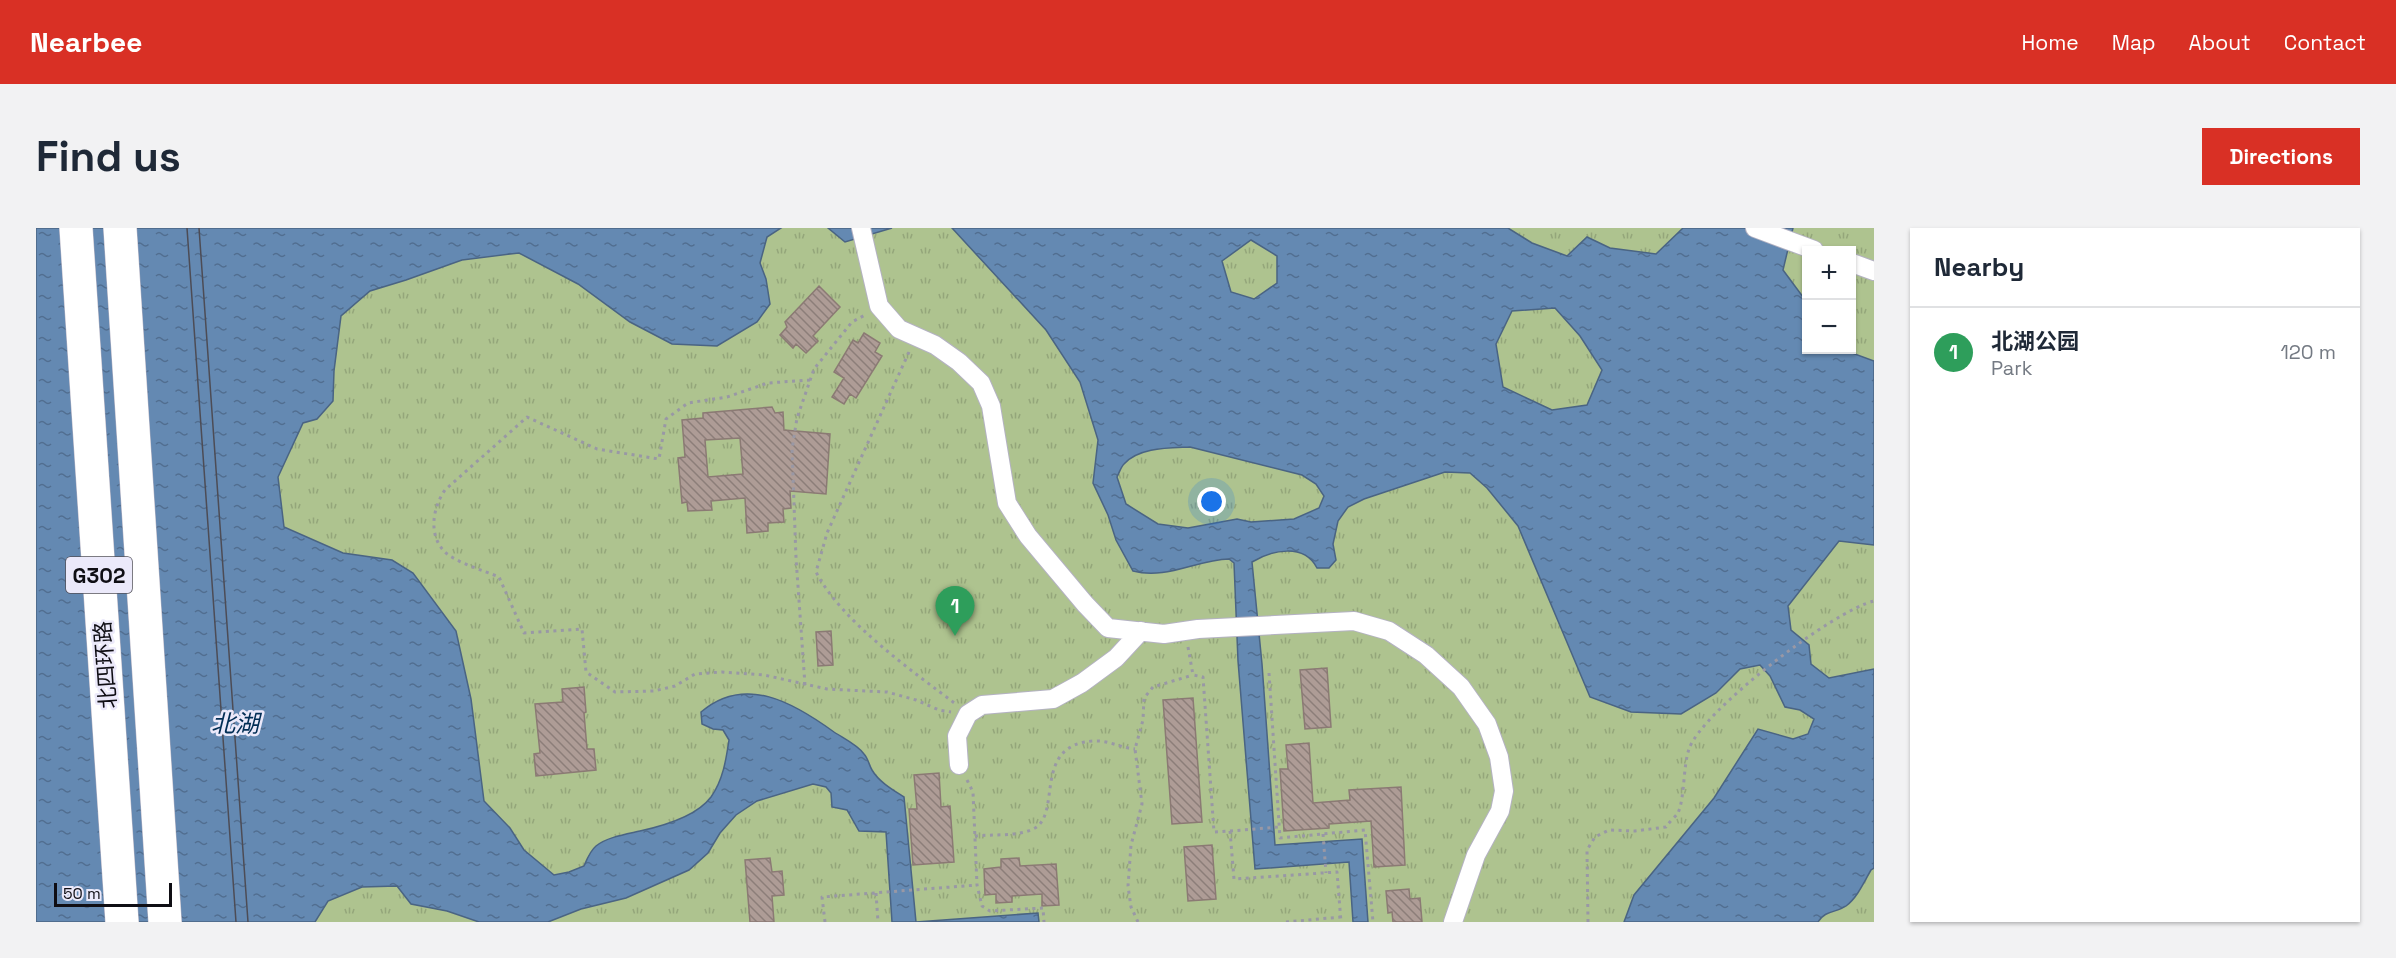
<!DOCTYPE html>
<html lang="en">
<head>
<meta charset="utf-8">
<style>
  body { margin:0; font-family:"Space Grotesk","Noto Sans SC",sans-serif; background:#f2f2f3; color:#1f2937 }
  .controls { position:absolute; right:18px; top:18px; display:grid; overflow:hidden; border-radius:0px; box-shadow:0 2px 4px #0004 }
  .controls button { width:54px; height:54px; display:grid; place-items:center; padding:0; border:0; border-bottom:2px solid #e0e1e3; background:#fff; color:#1f2937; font:30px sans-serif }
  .scale { position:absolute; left:18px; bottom:15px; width:118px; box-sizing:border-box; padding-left:6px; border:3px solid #0f0e14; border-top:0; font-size:16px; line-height:21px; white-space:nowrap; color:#0f0e14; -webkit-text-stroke:4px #ebe9fa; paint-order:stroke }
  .you { position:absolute; left:1176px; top:274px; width:21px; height:21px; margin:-15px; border:4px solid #fff; border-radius:50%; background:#1a73e8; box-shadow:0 0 0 9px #1a73e833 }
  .badge { display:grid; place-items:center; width:39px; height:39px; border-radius:50%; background:#d93025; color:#fff; font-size:20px; font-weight:700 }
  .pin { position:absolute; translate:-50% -50px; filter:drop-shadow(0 2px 3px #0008) }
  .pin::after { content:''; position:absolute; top:32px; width:21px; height:18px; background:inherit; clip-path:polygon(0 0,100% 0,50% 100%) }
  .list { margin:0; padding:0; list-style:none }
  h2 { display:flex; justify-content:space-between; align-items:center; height:78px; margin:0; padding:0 24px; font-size:26px }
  h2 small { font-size:20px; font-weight:400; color:#747a83 }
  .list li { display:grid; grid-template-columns:39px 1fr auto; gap:18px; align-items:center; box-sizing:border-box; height:90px; padding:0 24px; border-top:2px solid #e0e1e3 }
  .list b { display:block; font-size:22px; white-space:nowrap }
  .list p { margin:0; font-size:20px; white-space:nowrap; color:#747a83 }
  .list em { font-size:20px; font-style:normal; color:#747a83 }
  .map { position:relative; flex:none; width:1838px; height:694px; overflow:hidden; border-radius:0px }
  header { display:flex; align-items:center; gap:36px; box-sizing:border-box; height:84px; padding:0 30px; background:#d93025; color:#fff }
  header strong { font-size:28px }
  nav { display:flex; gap:33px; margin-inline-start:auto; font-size:21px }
  .intro { display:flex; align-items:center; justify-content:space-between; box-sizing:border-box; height:144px; padding:0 36px }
  h1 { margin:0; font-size:42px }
  .button { padding:15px 27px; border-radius:0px; background:#d93025; color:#fff; font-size:21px; font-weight:700 }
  main { display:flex; gap:36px; padding:0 36px }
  aside { flex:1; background:#fff; border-radius:0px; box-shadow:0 2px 4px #0004 }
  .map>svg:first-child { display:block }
</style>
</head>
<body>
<header>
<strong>Nearbee</strong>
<nav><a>Home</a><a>Map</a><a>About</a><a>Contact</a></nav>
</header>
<div class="intro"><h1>Find us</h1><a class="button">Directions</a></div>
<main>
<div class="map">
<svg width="1838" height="694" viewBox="0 0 1838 694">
  <defs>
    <pattern id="park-tufts" width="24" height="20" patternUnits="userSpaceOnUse" patternTransform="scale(1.5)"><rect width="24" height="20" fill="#aec38f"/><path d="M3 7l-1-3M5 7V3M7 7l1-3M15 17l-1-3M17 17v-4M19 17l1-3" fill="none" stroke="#94a67a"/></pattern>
    <pattern id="water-ripples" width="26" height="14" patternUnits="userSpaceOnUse" patternTransform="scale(1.5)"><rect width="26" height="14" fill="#6489b2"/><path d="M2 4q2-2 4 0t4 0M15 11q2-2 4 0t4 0" fill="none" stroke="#516e90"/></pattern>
    <pattern id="building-back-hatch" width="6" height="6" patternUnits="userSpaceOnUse" patternTransform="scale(1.5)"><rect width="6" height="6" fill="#ae9c96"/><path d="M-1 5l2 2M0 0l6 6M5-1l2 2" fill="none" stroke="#8c7e79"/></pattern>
  </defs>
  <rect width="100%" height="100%" fill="#dedced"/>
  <path fill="url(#park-tufts)" fill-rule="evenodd" d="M0 0H1838V694H0ZM1770 22H1816V122H1770Z"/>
  <path fill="url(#water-ripples)" stroke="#4a6483" stroke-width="1.5" fill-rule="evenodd" d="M0 0H745L731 9 724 35 730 51 734 76 721 94 681 118 636 116 594 94 542 56 483 25 426 32 370 52 334 63 305 88 298 143 297 173 281 191 267 195 242 249 248 299 307 325 356 332 377 345 420 403 435 471 448 573 474 600 488 622 518 647 533 644 548 638C551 631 554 623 560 618 571 609 591 606 604 603 627 598 660 589 675 569 687 552 690 532 693 512L687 502 677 501 666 496 665 484C709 446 758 475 798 504 807 510 822 517 828 526 832 530 833 537 836 542 843 554 857 562 868 569L880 694 1002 685 1003 694H856L850 604 823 603 811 582 796 579 795 565 790 559 777 556 721 573 700 587 684 605 672 625 653 642 590 670 545 681 512 694H443L411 683 375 676 361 658 326 659 292 673 279 694H0Z
    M792 0H856L809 14Z
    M916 0H1472L1496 15 1531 28 1551 9 1574 20 1620 26 1647 0H1757L1747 42 1770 73V122H1808L1838 133V317L1803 313 1752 378 1755 402 1773 417 1775 436 1793 450 1838 441V640L1835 642C1828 654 1821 670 1810 678 1800 685 1789 682 1782 694H1588L1598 667 1678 570 1722 501 1757 511 1772 506 1778 491 1764 482 1749 479 1734 448 1724 437 1704 441 1680 465 1645 486 1595 484 1554 469 1482 298 1451 260 1434 245 1409 244 1328 271 1312 279 1302 293 1297 316 1300 332 1293 340H1281C1268 315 1236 322 1216 334L1226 436 1239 617 1326 611 1332 694H1317L1313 634 1219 641 1202 433 1198 335 1193 331C1160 332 1130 352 1097 343L1080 312 1072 287 1057 255 1062 212 1044 154 1010 102ZM1215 12 1241 28V55L1218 71 1195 64 1186 33ZM1519 80 1544 108 1566 142 1551 177 1516 182 1467 159 1460 116 1476 83ZM1154 219 1266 247 1280 256 1288 268 1283 280 1258 291 1215 294 1201 291 1152 300 1122 296 1090 276 1081 249C1083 245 1085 239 1088 236 1103 219 1134 220 1154 219Z"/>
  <path fill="url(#building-back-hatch)" stroke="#8b7a74" stroke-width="1.5" fill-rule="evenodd" d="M783 58 804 79 777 108 782 113 770 125 760 116 757 120 744 107 751 99 749 94Z
    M828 105 844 115 839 124 846 128 820 170 814 166 808 176 796 169 808 150 798 144 817 112 822 115Z
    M736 179 739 185 747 184 748 202 794 206 790 266 754 263 755 280 747 281 748 294 732 295V303L711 305 709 270 675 273 676 282 652 283 651 274 646 275 642 230 649 229 646 192 667 190V185ZM704 210 707 246 672 249 669 212Z
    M795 403 797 437 782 438 780 404Z
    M1291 440 1295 499 1269 501 1264 442Z
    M548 459 550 484 548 485 551 521H558L560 542 500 548 498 526 504 525 499 476 527 474 526 461Z
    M1157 470 1166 594 1136 596 1127 472Z
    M1273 515 1277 575 1314 572 1313 562 1365 559 1369 637 1338 639 1335 593 1293 596V600L1248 603 1244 541H1252L1250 517Z
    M903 545 905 579 914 578 918 634 877 637 873 581H881L878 547Z
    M1176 617 1180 671 1152 673 1148 619Z
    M734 630 736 644 746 643 748 667 736 668 738 694H714L709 632Z
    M983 630 984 638 1020 636 1023 677 1006 678V666L976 668V674L960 675V666L949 667 948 641 965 639V631Z
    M1373 661 1374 671 1384 670 1386 694H1357L1356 684 1352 685 1350 663Z"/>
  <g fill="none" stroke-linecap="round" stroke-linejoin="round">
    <defs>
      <path id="street" d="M825 0 843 78 863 101 899 117 923 134 945 155 955 178 971 275 992 308 1049 376 1072 400 1128 406 1162 401 1318 393 1353 403 1390 427 1425 459 1451 496 1463 529 1468 563 1464 583 1440 627 1417 694
        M1719 0 1778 22
        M1816 35 1838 43
        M923 537 921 508 932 486 946 477 1017 471 1046 455 1080 430 1105 403"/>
      <path id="highway" d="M40 0 86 694
        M84 0 129 694"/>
    </defs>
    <use href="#street" stroke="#b4b2c2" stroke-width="20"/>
    <use href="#highway" stroke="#b4b2c2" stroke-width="34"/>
    <path stroke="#9998a5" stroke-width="3" stroke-dasharray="3 4.5" stroke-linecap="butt" d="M873 124 791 305 780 344C806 394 875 442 921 477
      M774 152 732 155 691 169 652 175 630 191 623 231 561 221 491 189 409 262C397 279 392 306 408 323 418 334 449 343 463 349L488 405 546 401 550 444 579 464 618 463 639 458 659 446 686 444 728 447 791 461 851 464 880 472 903 482 915 484
      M1152 419 1157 447 1167 449 1178 604 1194 603 1198 651 1301 644 1305 694
      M1233 445 1244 610 1329 602 1337 694
      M769 457 760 330 756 221 761 190 778 141 816 94 829 87
      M931 552 937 564 941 657 946 678 954 683 1007 680 1008 694
      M1194 603 1243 599
      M1287 606 1290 645
      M939 608C956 606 983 609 999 600 1026 584 996 516 1058 513 1072 512 1085 520 1099 521
      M840 665 842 694
      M789 694 786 669 941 657
      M1102 694 1095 679 1092 658 1095 617 1106 576 1099 521 1107 492 1108 470 1117 459 1157 447
      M1250 694 1305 689
      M1552 694 1551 622 1559 609 1573 602 1599 603 1630 599C1633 594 1639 589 1642 585 1649 569 1647 538 1653 521 1666 483 1798 382 1838 373"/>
    <use href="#street" stroke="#fff" stroke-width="18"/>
    <use href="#highway" stroke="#fff" stroke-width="33"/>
    <path stroke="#4d4c55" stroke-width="1.5" d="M151 0 200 694
      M163 0 212 694"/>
  </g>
  <g text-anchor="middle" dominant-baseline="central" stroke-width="5" stroke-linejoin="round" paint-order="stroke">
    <rect fill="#ebe9fa" stroke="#515059" stroke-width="1.5" x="30" y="329" width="66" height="36" rx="4.5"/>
    <g font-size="21" font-weight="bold" fill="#0f0e14">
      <text x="63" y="347">G302</text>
    </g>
    <g font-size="22" fill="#0f0e14" stroke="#ebe9fa">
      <text transform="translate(69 437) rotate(-94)">北四环路</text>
    </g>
    <g font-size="24" font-style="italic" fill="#012d54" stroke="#ebe9fa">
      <text x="199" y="495">北湖</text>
    </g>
  </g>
</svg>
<div class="controls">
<button>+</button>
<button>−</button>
</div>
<div class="scale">50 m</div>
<div class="you"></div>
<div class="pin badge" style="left:919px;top:408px;background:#2e9e5b">1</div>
</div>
<aside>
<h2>Nearby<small></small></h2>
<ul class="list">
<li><span class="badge" style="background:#2e9e5b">1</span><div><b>北湖公园</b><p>Park</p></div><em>120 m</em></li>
</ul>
</aside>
</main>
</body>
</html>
